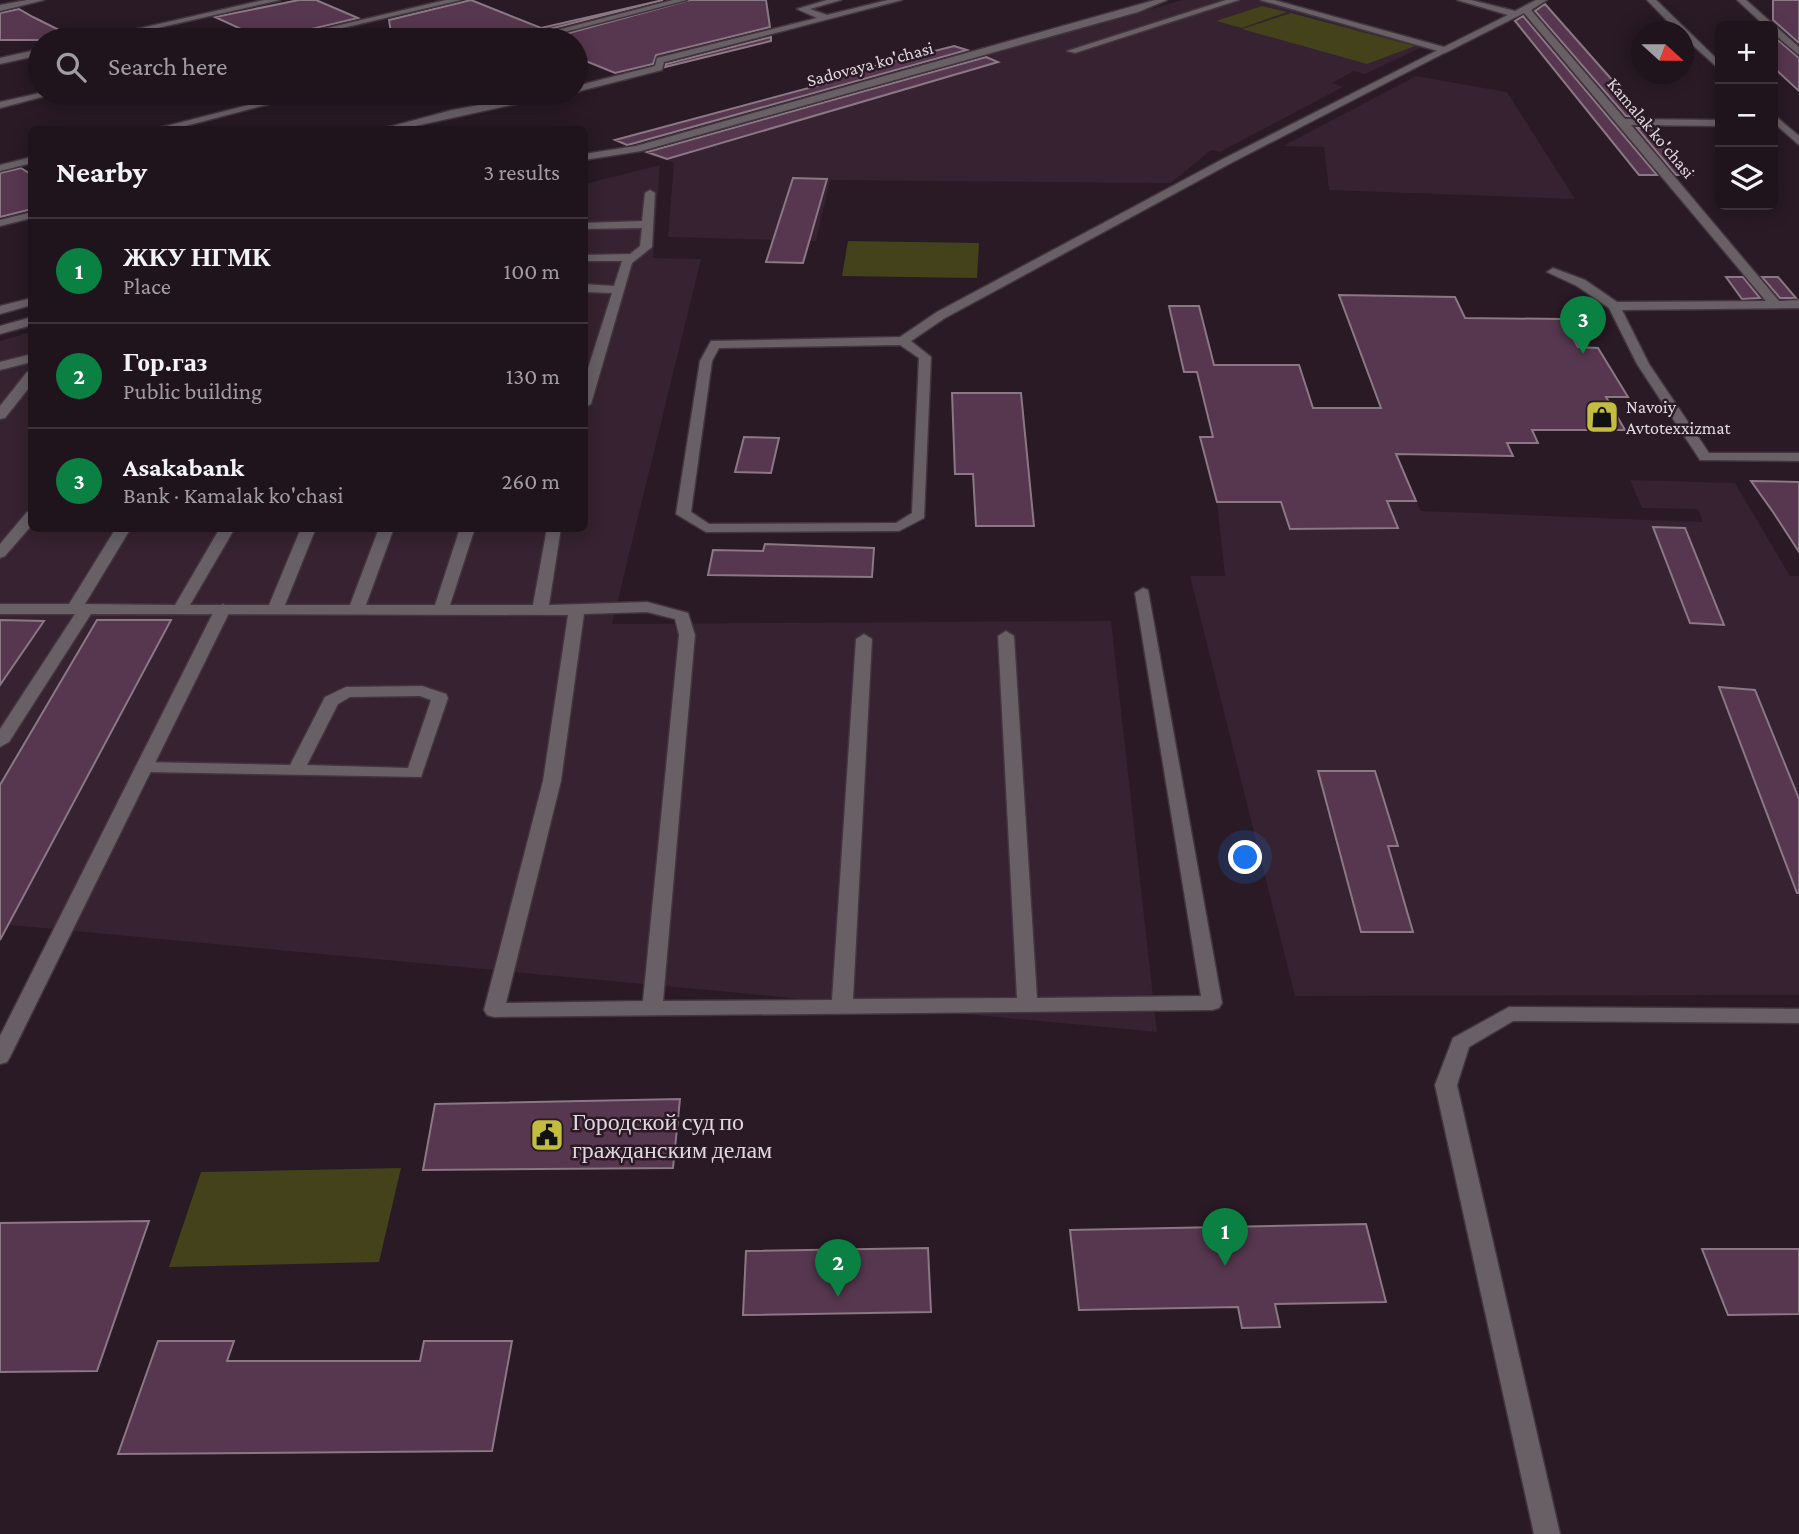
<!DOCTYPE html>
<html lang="en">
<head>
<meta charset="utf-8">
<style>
  body { margin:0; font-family:"Crimson Pro",serif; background:#2c2129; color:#f1f3f6 }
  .controls { position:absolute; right:21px; top:21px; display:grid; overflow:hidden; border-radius:10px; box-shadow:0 4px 18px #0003 }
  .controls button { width:63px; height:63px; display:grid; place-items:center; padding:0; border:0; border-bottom:2px solid #3c333b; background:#1f141c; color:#f1f3f6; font:35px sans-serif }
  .compass { position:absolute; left:1631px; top:21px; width:63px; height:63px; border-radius:50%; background:#1f141c; box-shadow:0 4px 18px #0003; rotate:111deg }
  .you { position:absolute; left:1246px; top:858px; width:24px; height:24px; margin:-18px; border:5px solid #fff; border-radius:50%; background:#1a73e8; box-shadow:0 0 0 10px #1a73e833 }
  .badge { display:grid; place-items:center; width:46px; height:46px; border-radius:50%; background:#0b8043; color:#fff; font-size:23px; font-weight:700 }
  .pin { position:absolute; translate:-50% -58px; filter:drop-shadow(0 2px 4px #0008) }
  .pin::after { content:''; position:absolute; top:37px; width:24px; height:21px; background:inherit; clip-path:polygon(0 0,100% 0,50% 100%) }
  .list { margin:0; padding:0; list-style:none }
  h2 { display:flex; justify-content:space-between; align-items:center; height:91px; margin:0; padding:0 28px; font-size:30px }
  h2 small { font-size:23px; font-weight:400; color:#a19ea3 }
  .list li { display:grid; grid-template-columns:46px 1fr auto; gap:21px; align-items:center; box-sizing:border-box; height:105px; padding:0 28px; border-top:2px solid #3c333b }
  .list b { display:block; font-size:26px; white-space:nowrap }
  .list p { margin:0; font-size:23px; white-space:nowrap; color:#a19ea3 }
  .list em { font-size:23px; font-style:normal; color:#a19ea3 }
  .icon { flex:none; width:38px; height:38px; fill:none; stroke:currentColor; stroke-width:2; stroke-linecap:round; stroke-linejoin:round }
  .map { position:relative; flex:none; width:1799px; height:1534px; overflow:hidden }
  .search { position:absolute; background:#1f141c; box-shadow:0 4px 18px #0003; left:28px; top:28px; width:560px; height:77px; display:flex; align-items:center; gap:18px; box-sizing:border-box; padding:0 24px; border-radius:38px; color:#a19ea3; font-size:26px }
  .panel { position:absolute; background:#1f141c; box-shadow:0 4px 18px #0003; left:28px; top:126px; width:560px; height:406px; border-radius:10px }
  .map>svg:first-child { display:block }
</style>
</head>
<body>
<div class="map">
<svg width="1799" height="1534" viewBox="0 0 1799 1534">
  <rect width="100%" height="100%" fill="#291a25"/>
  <path fill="#362230" d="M1183 0H1258L1422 47 1365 74 1354 71 1332 83 1343 87 1220 152 1211 150 1171 183 830 180 816 241 668 237 674 163 643 153Z
    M1416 76 1507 92 1575 199 1329 190 1324 147 1283 146Z
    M660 165 653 258 701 259 612 624 1111 621 1157 1032 0 924V341L31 332 32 528H584L585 184Z
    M1630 480 1735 483 1790 576H1799V995L1295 996 1190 576H1225L1217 502 1416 501 1421 511 1703 522 1698 509 1642 508Z"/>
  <path fill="#43421b" d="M1262 6 1287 12 1242 28 1216 21Z
    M1291 13 1415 46 1367 64 1242 29Z
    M848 241 979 243 977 278 842 276Z
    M401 1168 379 1262 169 1267 201 1172Z"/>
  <path fill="#57374f" stroke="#8a7884" stroke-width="2" d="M299 0H316L358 18 265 40 215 17Z
    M471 0 541 28 663 0 518 37 516 40H392L389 20Z
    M690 0H766L770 27 656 55 653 64 615 73 576 57V40H543Z
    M1773 0H1799V43L1773 20Z
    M1545 4 1613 81 1641 117 1626 116 1535 11Z
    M19 9 33 17 79 40H0V13Z
    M1523 16 1657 175H1639L1515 21Z
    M1773 36 1799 58V91L1773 67Z
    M771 37V41L665 67 666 64Z
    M954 46 967 50 635 143 627 145 615 140 831 82 824 79Z
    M986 57 998 62 667 159 647 152Z
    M1637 128H1651L1692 175H1676Z
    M21 168 32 175V209L0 217V173Z
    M793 178 827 179 803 263 766 262Z
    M1726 277H1743L1760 298 1742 299Z
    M1762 277H1778L1796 298H1780Z
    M1339 295 1455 297 1465 318 1562 319 1578 347 1598 348 1628 397H1606L1625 430H1532L1538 443H1507L1513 456 1396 454 1416 501H1387L1398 528 1290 529 1281 502H1217L1200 437H1213L1197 372H1184L1169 306H1199L1214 365H1299L1313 408H1381Z
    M952 393H1021L1034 526H976L973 474H955Z
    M744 437 779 438 771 473 735 472Z
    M1751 481 1799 482V552L1773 512Z
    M1653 527 1685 528 1724 625 1690 623Z
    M765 544 874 548 872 577 708 575 713 550 763 551Z
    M0 620 44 621 0 685Z
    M97 620H171L0 940V785Z
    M1719 687 1755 690 1799 799V893H1797Z
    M1318 771H1375L1398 846H1388L1413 932H1361Z
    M680 1099 673 1168 423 1170 435 1104Z
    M149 1221 97 1371 0 1372V1223Z
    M1366 1224 1386 1302 1275 1304 1280 1327 1242 1328 1238 1307 1079 1310 1070 1230Z
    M928 1248 931 1312 743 1315 746 1251Z
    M1702 1249H1799V1314L1728 1315Z
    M158 1341H234L227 1361H420L424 1341H512L492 1451 118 1454Z"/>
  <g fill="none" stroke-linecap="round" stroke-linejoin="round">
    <defs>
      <path id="service" d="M1226 0H1239L1075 53 1067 51Z
        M1442 48 1450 50 1231 163 945 318 911 341 931 357 924 518 899 531 706 532 676 514 700 361 711 341 900 337 937 312 1223 159ZM900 345 919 358 912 513 896 523 709 524 691 512 712 361 719 348Z
        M650 190 655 193 652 247 632 263 591 404 584 408V381L612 293 584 292V284L614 286 622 261H584V255L630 254 640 246 642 228 584 229V223L642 221 645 193Z
        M32 317V325L0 334V326Z
        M32 354V362L0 370V362Z
        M32 371V384L5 418 0 419V406L27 372Z
        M32 511V525L5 556 0 558V544L27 512Z
        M116 528H131L85 604 175 605 220 528H235L190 605H269L301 528H316L285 605H350L379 528H394L366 605H435L460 528H475L450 605H533L547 528H561L549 605 647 602 688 613 695 635 663 1001 832 1000 856 639 864 634 872 639 853 999 1017 998 998 636 1006 631 1014 636 1037 998 1201 996 1135 593 1143 588 1148 590 1222 1003 1219 1008 1212 1010 494 1017 487 1015 484 1010 543 781 568 615 91 614 9 742 0 747V729L75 614H0V604H69ZM647 612 675 619 679 635 643 1001 506 1003 561 781 584 614Z
        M422 686 446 694 448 698 421 777 144 772 135 767 144 762 290 765 325 697 346 687ZM420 696 431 700 408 768 307 765 338 704 350 697Z
        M1509 1007 1799 1009V1023L1513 1021 1469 1047 1457 1085 1560 1534H1534L1435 1085 1453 1038Z"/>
      <path id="minor" d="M27 0H44L0 11V5Z
        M264 0H280L105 40H89Z
        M446 0H461L292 40H276Z
        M673 0H687L534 40H519Z
        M827 0H841L810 9 827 15 888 0H902L664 62 662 70 576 92V86L655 66 657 58 817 18 797 9Z
        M1155 0H1167L1138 12 641 151 584 160V154L636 146Z
        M1260 0H1274L1444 47 1508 15 1457 0H1471L1515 11 1536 0H1547L1531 10 1625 119 1720 120V126L1631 125 1779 301 1799 300V308L1622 310 1649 364 1709 453H1799V461L1700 460 1637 364 1609 308 1577 286 1547 272 1553 268 1585 280 1617 302 1766 301 1524 13 1445 53Z
        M1647 0H1656L1720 62V70L1684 37V32H1678Z
        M1737 0H1746L1799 47V55L1773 33V26H1765Z
        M40 49V55L0 64V58Z
        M40 93H57L0 108V102Z
        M295 93H311L170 130H151Z
        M547 93H566L397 130H378L452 110Z
        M1773 114 1799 136V145L1773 122Z
        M32 157V163L0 171V165Z
        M32 212V218L0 226V220Z
        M32 298V305L0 314V306Z
        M223 604 231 609 10 1057 7 1062 0 1064V1036L215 609Z"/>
    </defs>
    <use href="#service" stroke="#43343f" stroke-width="3"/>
    <use href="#minor" stroke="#43343f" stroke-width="3"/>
    <use href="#service" fill="#686065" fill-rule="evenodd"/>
    <use href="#minor" fill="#686065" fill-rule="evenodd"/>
  </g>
  <defs>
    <symbol id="shop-square" viewBox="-11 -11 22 22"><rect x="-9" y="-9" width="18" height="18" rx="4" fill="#c2bd3f" stroke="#291a25"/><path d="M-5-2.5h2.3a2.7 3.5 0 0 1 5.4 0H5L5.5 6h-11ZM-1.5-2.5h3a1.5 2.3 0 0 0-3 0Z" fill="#111"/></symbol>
    <symbol id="civic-square" viewBox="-11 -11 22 22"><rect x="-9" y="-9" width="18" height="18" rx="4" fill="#c2bd3f" stroke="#291a25"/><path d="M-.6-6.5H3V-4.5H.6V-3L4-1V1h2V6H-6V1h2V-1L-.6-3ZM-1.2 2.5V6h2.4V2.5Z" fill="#111"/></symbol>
  </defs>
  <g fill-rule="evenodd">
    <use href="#shop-square" x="1583" y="398" width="38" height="38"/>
    <use href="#civic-square" x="528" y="1116" width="38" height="38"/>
  </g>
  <g text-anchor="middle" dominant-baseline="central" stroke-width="5" stroke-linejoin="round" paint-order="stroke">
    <g font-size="18" fill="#e1d7de" stroke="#291a25">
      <text transform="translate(870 64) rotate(-15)">Sadovaya ko'chasi</text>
      <text transform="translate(1651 128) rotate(50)">Kamalak ko'chasi</text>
    </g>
    <g font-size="18" fill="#e1d7de" stroke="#291a25" text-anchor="start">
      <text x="1626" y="407">Navoiy<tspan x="1626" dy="21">Avtotexxizmat</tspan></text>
    </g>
    <g font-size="24" fill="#e1d7de" stroke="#291a25" text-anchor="start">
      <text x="572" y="1121">Городской суд по<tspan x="572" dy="28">гражданским делам</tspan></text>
    </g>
  </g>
</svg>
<div class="controls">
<button>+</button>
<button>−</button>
<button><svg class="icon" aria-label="layers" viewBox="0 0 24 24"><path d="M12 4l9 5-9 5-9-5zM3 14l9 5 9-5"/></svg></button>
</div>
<svg class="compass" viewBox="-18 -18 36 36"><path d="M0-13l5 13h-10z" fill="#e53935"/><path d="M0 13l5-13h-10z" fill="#a19ea3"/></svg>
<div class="you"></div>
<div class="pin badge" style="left:1225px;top:1266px">1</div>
<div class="pin badge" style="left:838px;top:1297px">2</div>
<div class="pin badge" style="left:1583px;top:354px">3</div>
<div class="search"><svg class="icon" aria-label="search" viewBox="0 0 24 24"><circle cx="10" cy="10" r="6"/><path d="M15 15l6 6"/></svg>Search here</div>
<section class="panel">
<h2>Nearby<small>3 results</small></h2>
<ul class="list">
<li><span class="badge">1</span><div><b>ЖКУ НГМК</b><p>Place</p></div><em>100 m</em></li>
<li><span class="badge">2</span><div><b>Гор.газ</b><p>Public building</p></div><em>130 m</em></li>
<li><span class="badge">3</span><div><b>Asakabank</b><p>Bank · Kamalak ko'chasi</p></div><em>260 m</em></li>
</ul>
</section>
</div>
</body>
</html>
